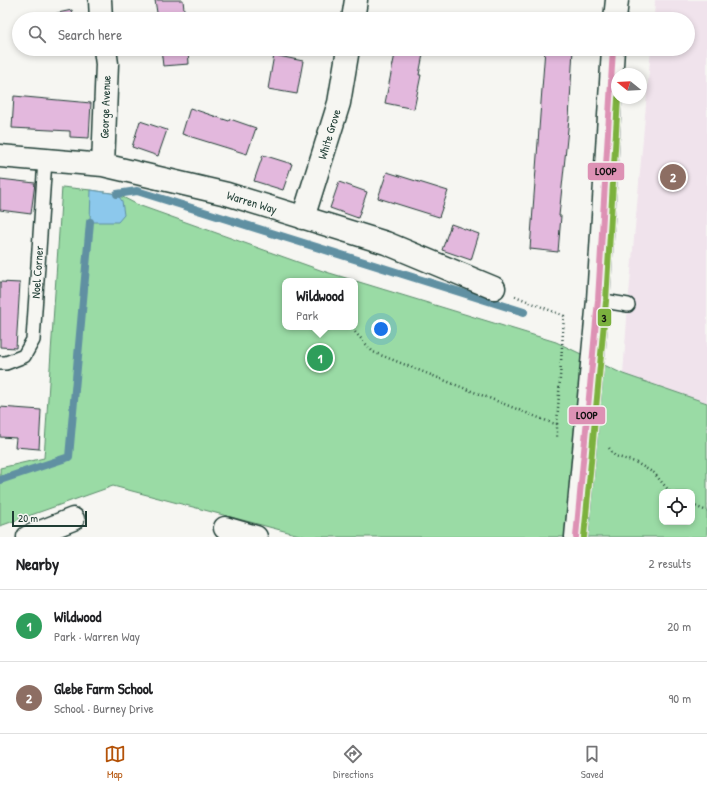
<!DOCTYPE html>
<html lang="en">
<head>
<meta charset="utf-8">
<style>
  body { margin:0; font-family:"Patrick Hand",sans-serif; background:#f6f6f6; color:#202124 }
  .controls { position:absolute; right:12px; bottom:12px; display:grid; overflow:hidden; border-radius:8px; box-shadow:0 2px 6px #0003 }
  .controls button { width:36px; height:36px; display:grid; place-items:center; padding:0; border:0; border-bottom:1px solid #e0e0e0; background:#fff; color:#202124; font:20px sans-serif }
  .compass { position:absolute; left:611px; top:68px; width:36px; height:36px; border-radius:50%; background:#fff; box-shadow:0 2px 6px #0003; rotate:288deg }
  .scale { position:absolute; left:12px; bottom:10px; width:75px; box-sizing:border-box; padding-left:4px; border:2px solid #1f3d34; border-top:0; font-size:11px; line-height:14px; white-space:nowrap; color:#1f3d34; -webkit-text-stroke:3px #f6f6f2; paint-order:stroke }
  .you { position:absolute; left:381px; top:329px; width:14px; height:14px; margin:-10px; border:3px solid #fff; border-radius:50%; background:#1a73e8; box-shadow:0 0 0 6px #1a73e833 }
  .badge { display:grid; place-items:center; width:26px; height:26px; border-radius:50%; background:#b45309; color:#fff; font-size:13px; font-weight:700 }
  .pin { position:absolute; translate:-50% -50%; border:2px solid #fff; box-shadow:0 1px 4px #0006 }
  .popup { position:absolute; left:282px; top:278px; width:76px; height:52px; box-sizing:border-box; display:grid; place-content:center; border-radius:8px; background:#fff; filter:drop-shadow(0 1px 3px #0005); font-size:13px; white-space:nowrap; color:#757577 }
  .popup b { font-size:15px; color:#202124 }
  .popup::after { content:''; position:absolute; left:50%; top:100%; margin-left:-8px; border:8px solid transparent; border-top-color:#fff }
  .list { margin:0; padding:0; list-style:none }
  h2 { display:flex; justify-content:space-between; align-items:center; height:52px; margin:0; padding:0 16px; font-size:17px }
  h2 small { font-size:13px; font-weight:400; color:#757577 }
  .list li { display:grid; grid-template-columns:26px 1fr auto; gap:12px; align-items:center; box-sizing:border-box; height:72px; padding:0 16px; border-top:1px solid #e0e0e0 }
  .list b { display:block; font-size:15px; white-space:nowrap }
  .list p { margin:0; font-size:13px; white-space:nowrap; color:#757577 }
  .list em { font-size:13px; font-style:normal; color:#757577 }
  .icon { flex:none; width:22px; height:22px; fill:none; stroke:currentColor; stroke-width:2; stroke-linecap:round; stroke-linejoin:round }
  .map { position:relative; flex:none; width:707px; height:537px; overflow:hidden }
  .search { position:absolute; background:#fff; box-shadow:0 2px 6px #0003; left:12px; right:12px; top:12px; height:44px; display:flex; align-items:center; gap:10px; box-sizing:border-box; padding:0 14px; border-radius:22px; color:#757577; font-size:15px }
  .sheet { height:196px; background:#fff }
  nav { display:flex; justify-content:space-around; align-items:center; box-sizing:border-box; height:56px; border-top:1px solid #e0e0e0; background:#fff; font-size:11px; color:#757577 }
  nav a { display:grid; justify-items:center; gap:2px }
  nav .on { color:#b45309 }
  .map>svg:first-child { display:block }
</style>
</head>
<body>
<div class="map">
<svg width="707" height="537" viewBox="0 0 707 537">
  <rect width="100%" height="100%" fill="#f6f6f2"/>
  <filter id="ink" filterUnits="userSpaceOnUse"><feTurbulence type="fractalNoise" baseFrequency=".025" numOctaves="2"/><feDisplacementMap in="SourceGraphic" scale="8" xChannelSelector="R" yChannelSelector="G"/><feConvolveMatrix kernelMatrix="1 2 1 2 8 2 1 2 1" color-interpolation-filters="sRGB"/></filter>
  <g filter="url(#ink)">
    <path fill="#f0e3ec" d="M655 0H707V403L623 374 628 305 651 49H688V19H654Z"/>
    <path fill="#9adba5" stroke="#5c8c6c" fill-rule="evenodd" d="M62 187 91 190 117 194 138 205 323 271 556 342 623 374 707 403V537H307L113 486 0 526V468L44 458ZM285 281H355V327H285ZM662 492H692V522H662Z"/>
    <path fill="#8cc8ec" stroke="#6090a2" d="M91 190 117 194 122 201 124 215 118 222H90Z"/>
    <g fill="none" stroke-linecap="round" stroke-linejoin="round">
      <path stroke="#6090a2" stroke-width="8" d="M117 194 137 191 524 312
        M0 480 69 457 90 222"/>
    </g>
    <path fill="#e3b8dd" stroke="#1f3d34" d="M155 0H183L185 19H158Z
      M72 10 74 19H45L44 16Z
      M51 49H80L53 55Z
      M161 49H188L189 64 163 66Z
      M396 49H424L419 75H421L414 109 385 103Z
      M545 49H573L569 119 559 216H561L558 252 530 249Z
      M274 55 303 61 297 94 268 89Z
      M14 96 91 103 89 138 70 137V131L12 128Z
      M190 108 229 121 230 119 256 128 247 154 182 134Z
      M140 121 167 130 158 156 132 147Z
      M263 155 292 164 283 190 254 181Z
      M387 172 448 191 439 217 378 198Z
      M0 179 35 183 31 214 0 210Z
      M339 182 367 192 358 218 330 208Z
      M451 224 479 234 471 260 442 250Z
      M0 282 20 283 16 348 0 347Z
      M0 407 41 410 39 449 15 447 16 438 0 437Z"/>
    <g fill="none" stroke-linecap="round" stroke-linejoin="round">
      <defs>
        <path id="service" d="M598 300 628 305
          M0 363H6L24 356 33 340 45 160"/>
        <path id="minor" d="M100 0 101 19
          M353 19 356 0
          M615 19 617 0
          M0 156 103 165 227 194 386 243 494 288
          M103 165 107 64 105 49
          M303 218 339 103 348 49
          M225 528 256 537
          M28 537 73 519
          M576 537 598 300 613 49"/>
      </defs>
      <use href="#service" stroke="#1f3d34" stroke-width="16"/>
      <use href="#minor" stroke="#1f3d34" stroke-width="25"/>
      <path stroke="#1f3d34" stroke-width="2.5" stroke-dasharray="1 3" stroke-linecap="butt" d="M515 296 564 316 557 424
        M355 332 373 352 552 423 557 424V438
        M609 448 615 456 635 462 654 473 670 492
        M692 505 707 511"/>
      <use href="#service" stroke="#f6f6f2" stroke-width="13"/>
      <use href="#minor" stroke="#f6f6f2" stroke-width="22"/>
      <defs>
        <path id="bus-1" d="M576 537 598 300 613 49"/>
        <path id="bus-2" d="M584 537 606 301 618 98"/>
      </defs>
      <use href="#bus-1" stroke="#f6f6f2" stroke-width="9"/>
      <use href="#bus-2" stroke="#f6f6f2" stroke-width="9"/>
      <use href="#bus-1" stroke="#dd91b4" stroke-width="6"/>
      <use href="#bus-2" stroke="#7bb13e" stroke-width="6"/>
    </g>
  </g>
  <g text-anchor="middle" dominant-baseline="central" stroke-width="3" stroke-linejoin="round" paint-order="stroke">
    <g font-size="12" fill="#1f3d34" stroke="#f6f6f2">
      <text transform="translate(105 107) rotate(-88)">George Avenue</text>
      <text transform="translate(329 134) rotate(-73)">White Grove</text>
      <text transform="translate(252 202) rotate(17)">Warren Way</text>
      <text transform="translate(37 272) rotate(-86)">Noel Corner</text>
    </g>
  </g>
  <g stroke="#f6f6f2" stroke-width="1.5">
    <rect x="587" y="162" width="38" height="19" rx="4" fill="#dd91b4"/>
    <rect x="597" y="308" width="15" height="19" rx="4" fill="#7bb13e"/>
    <rect x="568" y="406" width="38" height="19" rx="4" fill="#dd91b4"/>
  </g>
  <g font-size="11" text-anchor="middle" font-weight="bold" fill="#111">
    <text x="606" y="175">LOOP</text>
    <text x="604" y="322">3</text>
    <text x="587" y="419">LOOP</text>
  </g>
</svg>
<div class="controls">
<button><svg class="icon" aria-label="locate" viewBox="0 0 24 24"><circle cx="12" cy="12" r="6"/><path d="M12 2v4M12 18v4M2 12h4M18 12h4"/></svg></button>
</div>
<svg class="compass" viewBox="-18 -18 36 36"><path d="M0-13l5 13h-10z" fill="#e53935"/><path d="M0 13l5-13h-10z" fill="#757577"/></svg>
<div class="scale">20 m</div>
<div class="you"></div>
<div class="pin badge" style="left:320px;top:358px;background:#2e9e5b">1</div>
<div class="popup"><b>Wildwood</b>Park</div>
<div class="pin badge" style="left:673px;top:177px;background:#8d6e63">2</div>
<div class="search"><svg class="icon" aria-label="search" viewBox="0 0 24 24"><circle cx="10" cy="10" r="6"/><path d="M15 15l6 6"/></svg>Search here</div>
</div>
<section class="sheet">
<h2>Nearby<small>2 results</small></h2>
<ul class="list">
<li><span class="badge" style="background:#2e9e5b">1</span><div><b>Wildwood</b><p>Park · Warren Way</p></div><em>20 m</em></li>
<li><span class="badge" style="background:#8d6e63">2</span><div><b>Glebe Farm School</b><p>School · Burney Drive</p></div><em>90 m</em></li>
</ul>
</section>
<nav>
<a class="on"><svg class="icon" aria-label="map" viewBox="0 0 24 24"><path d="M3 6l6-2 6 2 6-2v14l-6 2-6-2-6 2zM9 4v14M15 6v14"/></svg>Map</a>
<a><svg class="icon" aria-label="directions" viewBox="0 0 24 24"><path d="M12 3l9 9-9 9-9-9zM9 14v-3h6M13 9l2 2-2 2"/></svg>Directions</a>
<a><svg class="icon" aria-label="saved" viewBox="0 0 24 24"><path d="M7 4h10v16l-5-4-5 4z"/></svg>Saved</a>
</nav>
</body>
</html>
